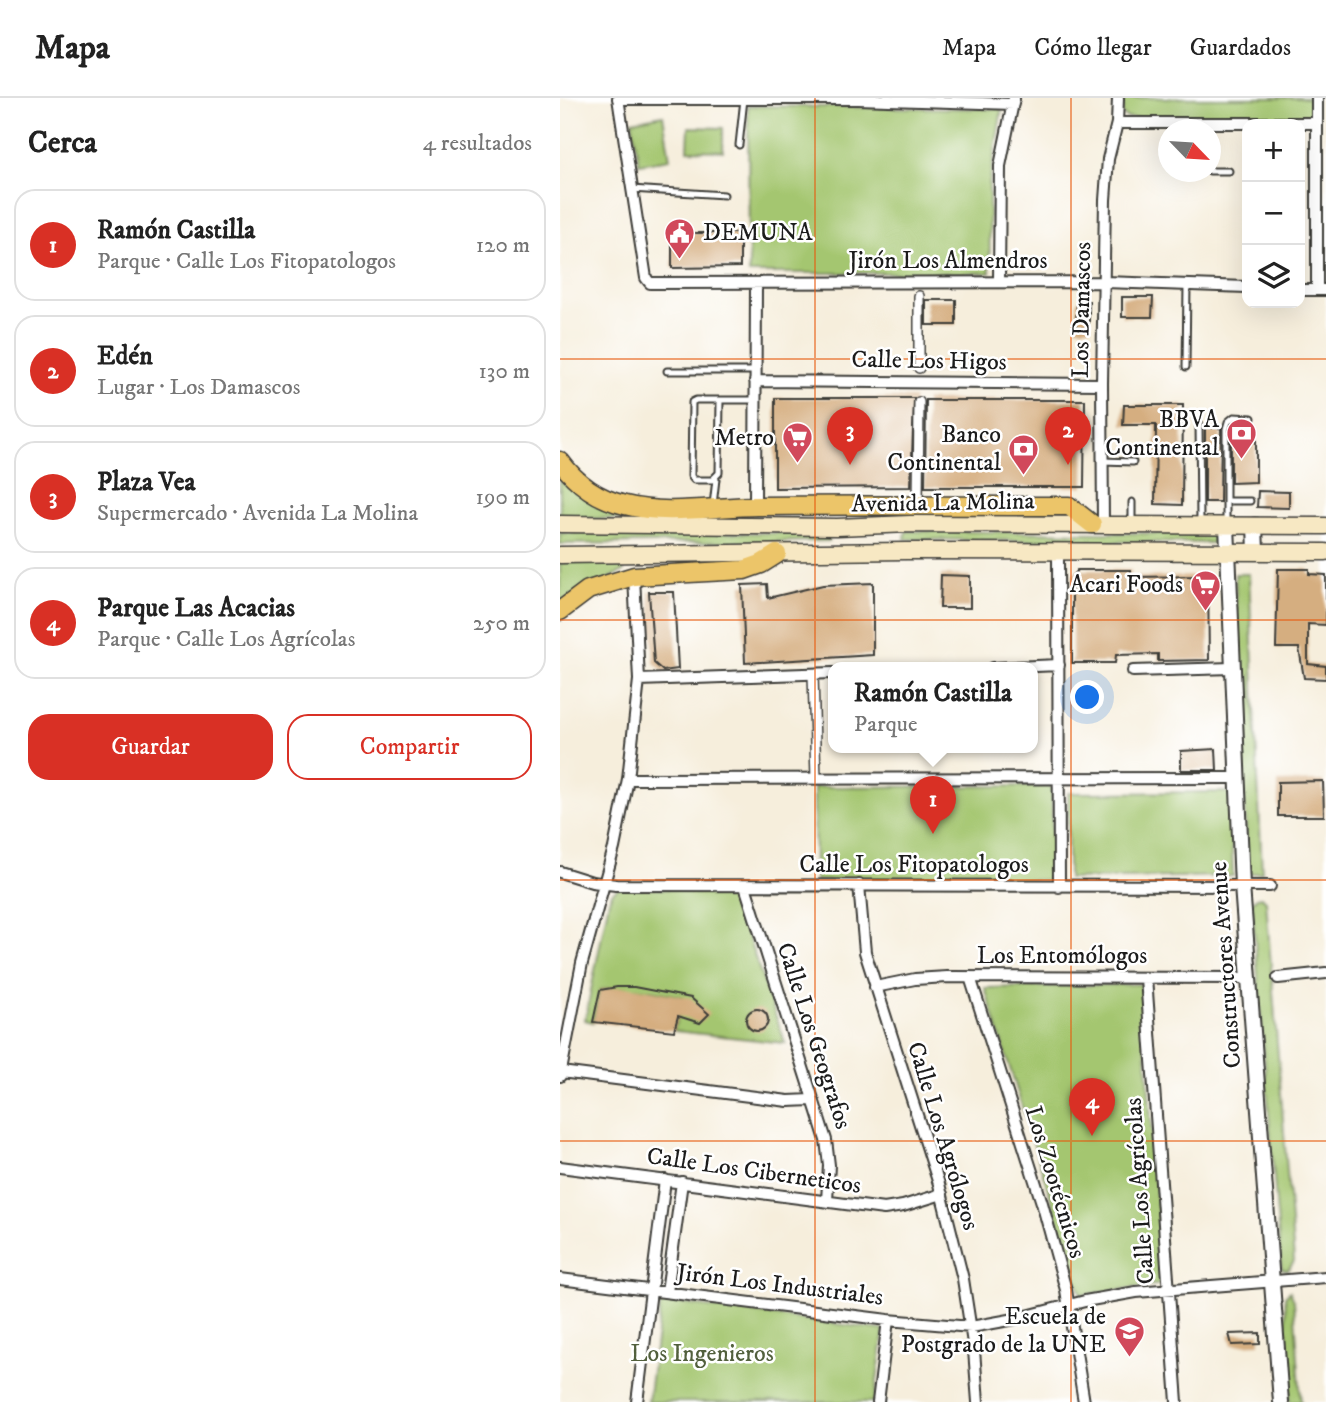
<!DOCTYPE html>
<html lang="es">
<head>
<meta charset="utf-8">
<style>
  body { margin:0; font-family:"IM FELL DW Pica",serif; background:#f6f6f6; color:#222 }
  .controls { position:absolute; right:21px; top:21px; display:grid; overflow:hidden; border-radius:14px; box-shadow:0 7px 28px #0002 }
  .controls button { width:63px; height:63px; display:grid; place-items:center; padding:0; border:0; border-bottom:2px solid #e0e0e0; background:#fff; color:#222; font:35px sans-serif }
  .compass { position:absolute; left:598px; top:21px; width:63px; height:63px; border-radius:50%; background:#fff; box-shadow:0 7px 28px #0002; rotate:115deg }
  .you { position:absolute; left:528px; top:600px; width:24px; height:24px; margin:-18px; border:5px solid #fff; border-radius:50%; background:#1a73e8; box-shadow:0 0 0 10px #1a73e833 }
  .badge { display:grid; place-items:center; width:46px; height:46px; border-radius:50%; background:#d93025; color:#fff; font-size:23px; font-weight:700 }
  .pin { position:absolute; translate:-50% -58px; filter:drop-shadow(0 2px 4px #0008) }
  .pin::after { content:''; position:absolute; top:37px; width:24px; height:21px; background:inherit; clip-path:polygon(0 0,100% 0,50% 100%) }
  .popup { position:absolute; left:268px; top:564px; width:210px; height:91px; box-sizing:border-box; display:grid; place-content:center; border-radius:14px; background:#fff; filter:drop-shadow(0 2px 5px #0005); font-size:23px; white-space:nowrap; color:#767676 }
  .popup b { font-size:26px; color:#222 }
  .popup::after { content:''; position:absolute; left:50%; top:100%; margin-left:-14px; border:14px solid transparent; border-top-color:#fff }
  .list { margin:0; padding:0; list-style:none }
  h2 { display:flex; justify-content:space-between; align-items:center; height:91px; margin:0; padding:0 28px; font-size:30px }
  h2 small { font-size:23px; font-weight:400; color:#767676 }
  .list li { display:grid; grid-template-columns:46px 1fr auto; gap:21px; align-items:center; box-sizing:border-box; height:112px; margin:0 14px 14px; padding:0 14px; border:2px solid #e0e0e0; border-radius:21px }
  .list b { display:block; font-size:26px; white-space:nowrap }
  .list p { margin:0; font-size:23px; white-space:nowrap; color:#767676 }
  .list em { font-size:23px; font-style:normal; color:#767676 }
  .actions { display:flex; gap:14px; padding:21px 28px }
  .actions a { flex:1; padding:16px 0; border:2px solid #d93025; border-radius:21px; text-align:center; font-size:24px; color:#d93025 }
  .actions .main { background:#d93025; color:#fff }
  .icon { flex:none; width:38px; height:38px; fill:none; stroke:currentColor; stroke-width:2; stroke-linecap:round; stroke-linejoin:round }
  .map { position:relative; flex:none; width:766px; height:1304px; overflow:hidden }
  header { display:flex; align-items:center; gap:42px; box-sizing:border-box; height:98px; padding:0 35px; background:#fff; border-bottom:2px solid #e0e0e0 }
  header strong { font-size:33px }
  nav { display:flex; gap:38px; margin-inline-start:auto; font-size:24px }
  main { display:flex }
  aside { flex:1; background:#fff }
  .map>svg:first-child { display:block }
</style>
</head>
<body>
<header>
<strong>Mapa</strong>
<nav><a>Mapa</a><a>Cómo llegar</a><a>Guardados</a></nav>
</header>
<main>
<aside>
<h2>Cerca<small>4 resultados</small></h2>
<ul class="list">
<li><span class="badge">1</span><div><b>Ramón Castilla</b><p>Parque · Calle Los Fitopatologos</p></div><em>120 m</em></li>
<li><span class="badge">2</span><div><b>Edén</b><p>Lugar · Los Damascos</p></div><em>130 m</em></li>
<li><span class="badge">3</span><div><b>Plaza Vea</b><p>Supermercado · Avenida La Molina</p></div><em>190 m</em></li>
<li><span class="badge">4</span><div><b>Parque Las Acacias</b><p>Parque · Calle Los Agrícolas</p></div><em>250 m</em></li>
</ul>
<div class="actions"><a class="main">Guardar</a><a>Compartir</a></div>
</aside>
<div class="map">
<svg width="766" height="1304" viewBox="0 0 766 1304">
  <rect width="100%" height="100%" fill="#fff"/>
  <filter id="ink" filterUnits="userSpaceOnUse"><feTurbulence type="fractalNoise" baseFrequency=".0143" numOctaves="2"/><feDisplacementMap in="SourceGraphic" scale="14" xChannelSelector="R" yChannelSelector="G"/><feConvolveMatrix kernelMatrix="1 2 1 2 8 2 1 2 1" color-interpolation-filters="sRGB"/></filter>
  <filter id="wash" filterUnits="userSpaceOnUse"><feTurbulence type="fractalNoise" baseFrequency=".00686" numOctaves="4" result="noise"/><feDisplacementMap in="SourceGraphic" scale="28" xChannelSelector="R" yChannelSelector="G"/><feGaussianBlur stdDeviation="1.57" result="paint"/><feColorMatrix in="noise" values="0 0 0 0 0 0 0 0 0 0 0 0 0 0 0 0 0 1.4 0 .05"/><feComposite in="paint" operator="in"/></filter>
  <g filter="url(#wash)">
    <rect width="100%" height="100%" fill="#f6eedc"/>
    <path fill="#a4c66f" stroke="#607146" stroke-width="2" d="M564 0H751V19L567 20 562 16Z
      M188 8 442 11 429 87 430 175H189Z
      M103 17 110 61 79 66 72 23Z
      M129 29 163 30V53L128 52Z
      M0 374 64 414 70 421 0 420Z
      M346 433 653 436V445L345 441Z
      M0 435H269V443L0 446Z
      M60 461 64 464V473L0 505V465Z
      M675 476H689L702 774 688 776Z
      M492 688V782L255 783 254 689Z
      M670 694 673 778 508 781V695Z
      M58 790 169 792 173 796 225 945 114 933 123 899C95 893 69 886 40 892L33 924 25 922 49 802 52 795Z
      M701 799 706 803 734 1163 728 1172 722 1171 721 1167 692 805 696 800Z
      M581 886 603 1186 521 1197 425 890Z
      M730 1193 734 1203 741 1304H730L725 1198Z
      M101 1203 324 1232 314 1304H88Z"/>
    <g id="blocks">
      <path fill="#d5ae80" d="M112 135H180V169L112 170Z
        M562 199H593L592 219H562Z
        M366 202H396V227H366Z
        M517 203H529V230H516Z
        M215 300H354L351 389 215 390Z
        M366 302H525L524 389H365Z
        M564 307H623L622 407 595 406 596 327H563Z
        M645 330H661L660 404H645Z
        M696 341V384L671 385V342Z
        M698 393 729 394V410L697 409Z
        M718 471H749V476L766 477V527L748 526V566L766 568V581L744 580 739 550H716Z
        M517 472H571V479L648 478 649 562 598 563V556L556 557 555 565H512V478Z
        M381 477 410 478V510H380Z
        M313 485V557L185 565 182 487 207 486 208 500 263 487Z
        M89 494H114L118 571 103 573 94 565Z
        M656 651 657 672H621V653Z
        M763 683 764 718H718V684Z
        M57 889H74L131 900 149 916 140 925 118 918 114 933 33 924 40 892Z
        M186 922a11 11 0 1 1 22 0a11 11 0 1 1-22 0Z
        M700 1235V1246L672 1247 669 1236Z"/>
    </g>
  </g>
  <g filter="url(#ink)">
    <use href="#blocks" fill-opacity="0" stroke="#3d3c39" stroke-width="2"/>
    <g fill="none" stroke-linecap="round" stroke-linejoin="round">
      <defs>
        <path id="service" d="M179 47 184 1
          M650 73H669
          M71 91 164 97
          M626 269 627 187
          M107 273H195
          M160 302 159 375 152 382H134L131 378 132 304 136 302H195
          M639 325 640 423
          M543 363 573 364
          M666 403H690
          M153 407 156 381
          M572 423V404
          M666 424V331L668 324 674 319 692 320"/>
        <path id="pedestrian" d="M359 270V198
          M358 408 359 304
          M253 576 256 681"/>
        <path id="minor" d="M58 0 86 180 90 185 545 184 687 189
          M757 0V192
          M58 1H298L453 6
          M557 25H757
          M439 184 440 68 454 0
          M740 192H766
          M195 283 542 286
          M195 408 196 186
          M543 426 542 286 545 102 548 61 557 25 558 0
          M498 455 499 789
          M433 570 499 567
          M573 573 672 570
          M79 582 273 575
          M68 681 676 680
          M0 774 32 784 56 787 710 788
          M299 787 305 854 379 1086 403 1181 414 1252 418 1304
          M185 788 266 1042 269 1067 267 1103
          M410 879 482 1105 506 1192 524 1304
          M586 880 617 1304
          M718 880 766 875
          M315 889 355 881 387 879 689 880
          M1 974 228 1003 252 1002
          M0 978 22 865 54 750 68 681 79 582 74 478
          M0 1069 324 1111 343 1108 382 1096
          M0 1181 328 1222 411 1229 455 1221 525 1203 576 1194 766 1179
          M107 1194 122 1084
          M77 1304 105 1082
          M318 1304 328 1222"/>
        <path id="tertiary" d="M667 427 682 788 721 1304
          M695 427 696 454"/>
        <path id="secondary" d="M0 426 277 429 350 426 766 428
          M0 457 347 453 766 454"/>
        <path id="primary" d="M0 363C16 385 38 401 65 407 108 418 155 408 198 408 302 407 405 408 509 408L532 426
          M0 513 28 492 74 478 184 472 201 466 217 456"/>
      </defs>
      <use href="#service" stroke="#3d3c39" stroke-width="9"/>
      <use href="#pedestrian" stroke="#3d3c39" stroke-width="12"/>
      <use href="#minor" stroke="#3d3c39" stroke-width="14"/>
      <use href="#tertiary" stroke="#3d3c39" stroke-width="18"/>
      <use href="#secondary" stroke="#3d3c39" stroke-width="19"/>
      <use href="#primary" stroke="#3d3c39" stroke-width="21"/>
      <use href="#service" stroke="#fff" stroke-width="5"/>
      <use href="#pedestrian" stroke="#fff" stroke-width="9"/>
      <use href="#minor" stroke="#fff" stroke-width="10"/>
      <use href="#tertiary" stroke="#fff" stroke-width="14"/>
      <use href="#secondary" stroke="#f7e8c3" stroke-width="16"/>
      <use href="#primary" stroke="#ecc569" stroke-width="18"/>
    </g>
  </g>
  <path fill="none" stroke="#e8590c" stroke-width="2" stroke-opacity="0.55" d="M255 0V1304M511 0V1304M0 261H766M0 522H766M0 782H766M0 1043H766"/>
  <defs>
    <symbol id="civic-pin" viewBox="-11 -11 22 30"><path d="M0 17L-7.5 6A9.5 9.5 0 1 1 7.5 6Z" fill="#d1495b" stroke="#fff"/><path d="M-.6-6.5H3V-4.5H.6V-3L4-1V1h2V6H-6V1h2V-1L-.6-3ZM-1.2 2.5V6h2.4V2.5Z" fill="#fff"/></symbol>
    <symbol id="bank-pin" viewBox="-11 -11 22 30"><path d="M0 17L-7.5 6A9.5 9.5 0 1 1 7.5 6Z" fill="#d1495b" stroke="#fff"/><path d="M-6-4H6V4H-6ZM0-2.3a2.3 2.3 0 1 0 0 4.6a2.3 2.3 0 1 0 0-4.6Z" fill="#fff"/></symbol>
    <symbol id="supermarket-pin" viewBox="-11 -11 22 30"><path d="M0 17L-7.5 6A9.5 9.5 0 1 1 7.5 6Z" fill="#d1495b" stroke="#fff"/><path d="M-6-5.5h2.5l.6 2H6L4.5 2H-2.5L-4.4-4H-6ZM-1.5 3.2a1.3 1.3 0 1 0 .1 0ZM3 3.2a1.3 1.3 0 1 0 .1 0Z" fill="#fff"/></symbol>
    <symbol id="university-pin" viewBox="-11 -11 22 30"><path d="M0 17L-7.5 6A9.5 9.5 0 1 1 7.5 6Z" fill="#d1495b" stroke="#fff"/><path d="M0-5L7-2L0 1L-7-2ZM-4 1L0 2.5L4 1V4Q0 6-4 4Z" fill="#fff"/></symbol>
  </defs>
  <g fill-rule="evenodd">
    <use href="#civic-pin" x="102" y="118" width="35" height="47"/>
    <use href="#bank-pin" x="664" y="318" width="35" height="47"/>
    <use href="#supermarket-pin" x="220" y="322" width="35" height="47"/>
    <use href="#bank-pin" x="446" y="334" width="35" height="47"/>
    <use href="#supermarket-pin" x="628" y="470" width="35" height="47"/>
    <use href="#university-pin" x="552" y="1216" width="35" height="47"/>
  </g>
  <g text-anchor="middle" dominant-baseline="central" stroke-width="5" stroke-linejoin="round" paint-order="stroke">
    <g font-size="24" fill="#1c1c1c" stroke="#fff" text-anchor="end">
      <text x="143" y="135" text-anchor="start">DEMUNA</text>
      <text x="659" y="322">BBVA<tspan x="659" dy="28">Continental</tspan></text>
      <text x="441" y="337">Banco<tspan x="441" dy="28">Continental</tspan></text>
      <text x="214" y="340">Metro</text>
      <text x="623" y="487">Acari Foods</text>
      <text x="546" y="1219">Escuela de<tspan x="546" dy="28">Postgrado de la UNE</tspan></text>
    </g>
    <g font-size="24" fill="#1c1c1c" stroke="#fff">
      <text x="388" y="163">Jirón Los Almendros</text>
      <text transform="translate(522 212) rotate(-89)">Los Damascos</text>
      <text transform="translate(369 263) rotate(1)">Calle Los Higos</text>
      <text transform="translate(383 405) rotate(-1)">Avenida La Molina</text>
      <text x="354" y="767">Calle Los Fitopatologos</text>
      <text x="502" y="858">Los Entomólogos</text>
      <text transform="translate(666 867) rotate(-94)">Constructores Avenue</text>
      <text transform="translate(254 938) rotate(72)">Calle Los Geografos</text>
      <text transform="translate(383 1038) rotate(73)">Calle Los Agrólogos</text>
      <text transform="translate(194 1073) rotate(8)">Calle Los Ciberneticos</text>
      <text transform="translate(495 1084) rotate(73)">Los Zootécnicos</text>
      <text transform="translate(580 1093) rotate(-94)">Calle Los Agrícolas</text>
      <text transform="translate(220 1187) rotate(7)">Jirón Los Industriales</text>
    </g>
    <g font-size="24" fill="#52603d" stroke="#fff">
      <text x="142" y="1256">Los Ingenieros</text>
    </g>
  </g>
</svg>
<div class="controls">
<button>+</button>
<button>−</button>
<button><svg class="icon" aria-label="layers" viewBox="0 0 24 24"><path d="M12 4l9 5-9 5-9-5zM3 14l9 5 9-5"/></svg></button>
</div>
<svg class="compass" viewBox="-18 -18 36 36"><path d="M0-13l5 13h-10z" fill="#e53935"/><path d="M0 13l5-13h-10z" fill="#767676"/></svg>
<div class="you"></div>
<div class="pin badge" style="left:373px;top:736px">1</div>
<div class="popup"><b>Ramón Castilla</b>Parque</div>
<div class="pin badge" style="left:508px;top:367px">2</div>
<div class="pin badge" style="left:290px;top:367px">3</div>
<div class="pin badge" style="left:532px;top:1038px">4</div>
</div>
</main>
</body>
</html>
